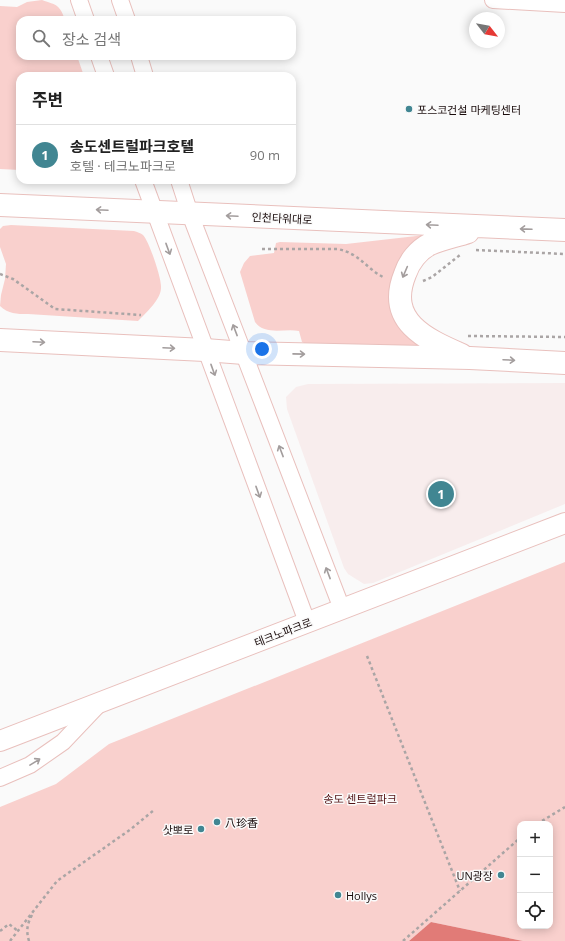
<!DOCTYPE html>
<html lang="ko">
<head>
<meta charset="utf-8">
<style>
  body { margin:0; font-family:"Open Sans","Noto Sans KR",sans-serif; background:#f2f2f2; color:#222 }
  .controls { position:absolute; right:12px; bottom:12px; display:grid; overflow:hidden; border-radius:8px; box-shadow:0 2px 10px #0003 }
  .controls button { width:36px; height:36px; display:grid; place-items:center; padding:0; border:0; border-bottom:1px solid #e0e0e0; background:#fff; color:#222; font:20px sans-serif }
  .compass { position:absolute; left:469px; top:12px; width:36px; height:36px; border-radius:50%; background:#fff; box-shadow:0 2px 10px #0003; rotate:121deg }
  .you { position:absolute; left:262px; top:349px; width:14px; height:14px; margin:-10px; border:3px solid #fff; border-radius:50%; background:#1a73e8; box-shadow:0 0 0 6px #1a73e833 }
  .badge { display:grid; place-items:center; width:26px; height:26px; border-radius:50%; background:#418692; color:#fff; font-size:13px; font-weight:700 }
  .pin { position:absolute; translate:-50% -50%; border:2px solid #fff; box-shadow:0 1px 4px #0006 }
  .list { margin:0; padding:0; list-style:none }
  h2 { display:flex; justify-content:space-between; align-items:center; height:52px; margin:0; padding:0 16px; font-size:17px }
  h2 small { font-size:13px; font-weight:400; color:#767676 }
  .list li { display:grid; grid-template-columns:26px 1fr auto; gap:12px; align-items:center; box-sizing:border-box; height:60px; padding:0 16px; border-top:1px solid #e0e0e0 }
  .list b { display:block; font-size:15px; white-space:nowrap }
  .list p { margin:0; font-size:13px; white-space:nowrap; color:#767676 }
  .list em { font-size:13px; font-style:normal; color:#767676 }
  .icon { flex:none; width:22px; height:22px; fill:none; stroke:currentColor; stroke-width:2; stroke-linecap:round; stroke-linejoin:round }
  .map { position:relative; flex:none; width:565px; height:941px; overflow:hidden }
  .search { position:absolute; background:#fff; box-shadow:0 2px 10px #0003; left:16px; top:16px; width:280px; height:44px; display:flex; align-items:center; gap:10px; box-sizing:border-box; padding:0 14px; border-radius:12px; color:#767676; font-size:15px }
  .panel { position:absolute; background:#fff; box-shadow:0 2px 10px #0003; left:16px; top:72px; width:280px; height:112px; border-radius:12px }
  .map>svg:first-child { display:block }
</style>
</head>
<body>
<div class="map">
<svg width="565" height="941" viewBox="0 0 565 941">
  <rect width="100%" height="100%" fill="#fafafa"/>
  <path fill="#f8eded" d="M565 383V504L373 583 364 584 348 574 344 568 287 409 286 397 296 387 308 384Z"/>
  <path fill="#f9d0cd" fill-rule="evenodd" d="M42 0C57 5 60 5 65 20H20V56H77L84 76H20V170L0 169V6L17 7 27 2Z
    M11 225 134 231C137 232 141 233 143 235 149 241 162 279 161 288 161 299 146 313 138 321L28 314C16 314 9 314 0 306L1 295 5 279 6 264 0 247V229L3 226Z
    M434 234 393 278 431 349 306 344 302 342 299 331C285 328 265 336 255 322L240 272 244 263 250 256 274 253 276 243 280 242 346 244Z
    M565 562V941H523L431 922 409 941H0V807L56 784 109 744ZM520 824H550V926H520Z"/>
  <path fill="#e17b77" d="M431 922 523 941H409Z"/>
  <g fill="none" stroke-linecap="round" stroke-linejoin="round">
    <defs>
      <path id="minor" d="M79 0 86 20
        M120 0 127 20
        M493 0 565 4
        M99 56 106 76
        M139 56 145 76
        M143 180 307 622
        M179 180 190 214 342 609
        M0 778 30 765 63 742 100 703"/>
      <path id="tertiary" d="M0 741 565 523"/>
      <path id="secondary" d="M0 205 565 230
        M0 340 205 350 244 353 470 358 565 363
        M462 355C425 339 386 321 405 274 409 262 418 250 430 244 442 239 456 236 468 232"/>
    </defs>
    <use href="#minor" stroke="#e9c0bd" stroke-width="18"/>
    <use href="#tertiary" stroke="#e9c0bd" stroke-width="22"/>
    <use href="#secondary" stroke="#e9c0bd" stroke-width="24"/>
    <path stroke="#aaa5a5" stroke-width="2.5" stroke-dasharray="3 3" stroke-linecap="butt" d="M262 249H337C360 253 366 269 385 278
      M476 250 565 254
      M0 274 13 279 55 309 141 315
      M423 281 432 277 460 255
      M468 336 565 337
      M367 656 460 891
      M537 824 565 807
      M0 931 9 924 18 931
      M10 941 57 881 131 829 154 810
      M29 941C26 931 27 924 32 915
      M403 941 520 838"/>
    <use href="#minor" stroke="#fff" stroke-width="16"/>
    <use href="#tertiary" stroke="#fff" stroke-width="20"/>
    <use href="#secondary" stroke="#fff" stroke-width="22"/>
  </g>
  <defs><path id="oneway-shaft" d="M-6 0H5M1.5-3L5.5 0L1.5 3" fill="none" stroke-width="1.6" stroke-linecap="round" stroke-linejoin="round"/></defs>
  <g stroke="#a39d9d">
    <use href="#oneway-shaft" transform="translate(102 210) rotate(-177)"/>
    <use href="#oneway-shaft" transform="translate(232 216) rotate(-177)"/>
    <use href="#oneway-shaft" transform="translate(432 225) rotate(-177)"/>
    <use href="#oneway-shaft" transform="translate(526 229) rotate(-178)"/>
    <use href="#oneway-shaft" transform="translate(168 249) rotate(70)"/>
    <use href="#oneway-shaft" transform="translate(405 272) rotate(113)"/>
    <use href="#oneway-shaft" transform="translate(235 330) rotate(-111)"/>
    <use href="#oneway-shaft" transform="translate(39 342) rotate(3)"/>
    <use href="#oneway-shaft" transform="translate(169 348) rotate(3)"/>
    <use href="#oneway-shaft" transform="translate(299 354) rotate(1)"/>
    <use href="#oneway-shaft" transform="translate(509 360) rotate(3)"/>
    <use href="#oneway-shaft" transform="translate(213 370) rotate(70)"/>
    <use href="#oneway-shaft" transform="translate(281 451) rotate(-111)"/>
    <use href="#oneway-shaft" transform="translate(258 492) rotate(70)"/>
    <use href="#oneway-shaft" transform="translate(328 573) rotate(-111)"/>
    <use href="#oneway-shaft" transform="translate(35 762) rotate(-32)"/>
  </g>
  <g fill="#418692" stroke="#fafafa" stroke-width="1.5">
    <circle cx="409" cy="109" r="4"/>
    <circle cx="217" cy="822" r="4"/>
    <circle cx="201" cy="829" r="4"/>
    <circle cx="501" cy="875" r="4"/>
    <circle cx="338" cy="895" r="4"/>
  </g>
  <g text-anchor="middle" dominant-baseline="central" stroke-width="3" stroke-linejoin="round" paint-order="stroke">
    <g font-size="11" fill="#190b0b" stroke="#fafafa" text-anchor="start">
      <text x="417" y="109">포스코건설 마케팅센터</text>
      <text x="225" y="822">八珍香</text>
      <text x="193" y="829" text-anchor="end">삿뽀로</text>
      <text x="493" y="875" text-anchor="end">UN광장</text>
      <text x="346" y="895">Hollys</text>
    </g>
    <g font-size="11" fill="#190b0b" stroke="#fafafa">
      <text transform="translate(282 218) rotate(3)">인천타워대로</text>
      <text transform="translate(283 632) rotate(-21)">테크노파크로</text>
    </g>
    <g font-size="11" fill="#541416" stroke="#fafafa">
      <text x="360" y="798">송도 센트럴파크</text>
    </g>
  </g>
</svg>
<div class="controls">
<button>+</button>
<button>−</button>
<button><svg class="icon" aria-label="locate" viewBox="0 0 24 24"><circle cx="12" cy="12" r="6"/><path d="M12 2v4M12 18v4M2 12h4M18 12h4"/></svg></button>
</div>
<svg class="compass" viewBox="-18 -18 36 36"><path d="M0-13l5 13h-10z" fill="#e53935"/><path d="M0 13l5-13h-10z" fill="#767676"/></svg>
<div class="you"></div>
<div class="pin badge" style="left:441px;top:494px">1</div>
<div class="search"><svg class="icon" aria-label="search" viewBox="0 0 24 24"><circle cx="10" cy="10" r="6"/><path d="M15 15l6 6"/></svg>장소 검색</div>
<section class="panel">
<h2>주변<small></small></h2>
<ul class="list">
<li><span class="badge">1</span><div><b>송도센트럴파크호텔</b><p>호텔 · 테크노파크로</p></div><em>90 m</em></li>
</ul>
</section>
</div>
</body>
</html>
